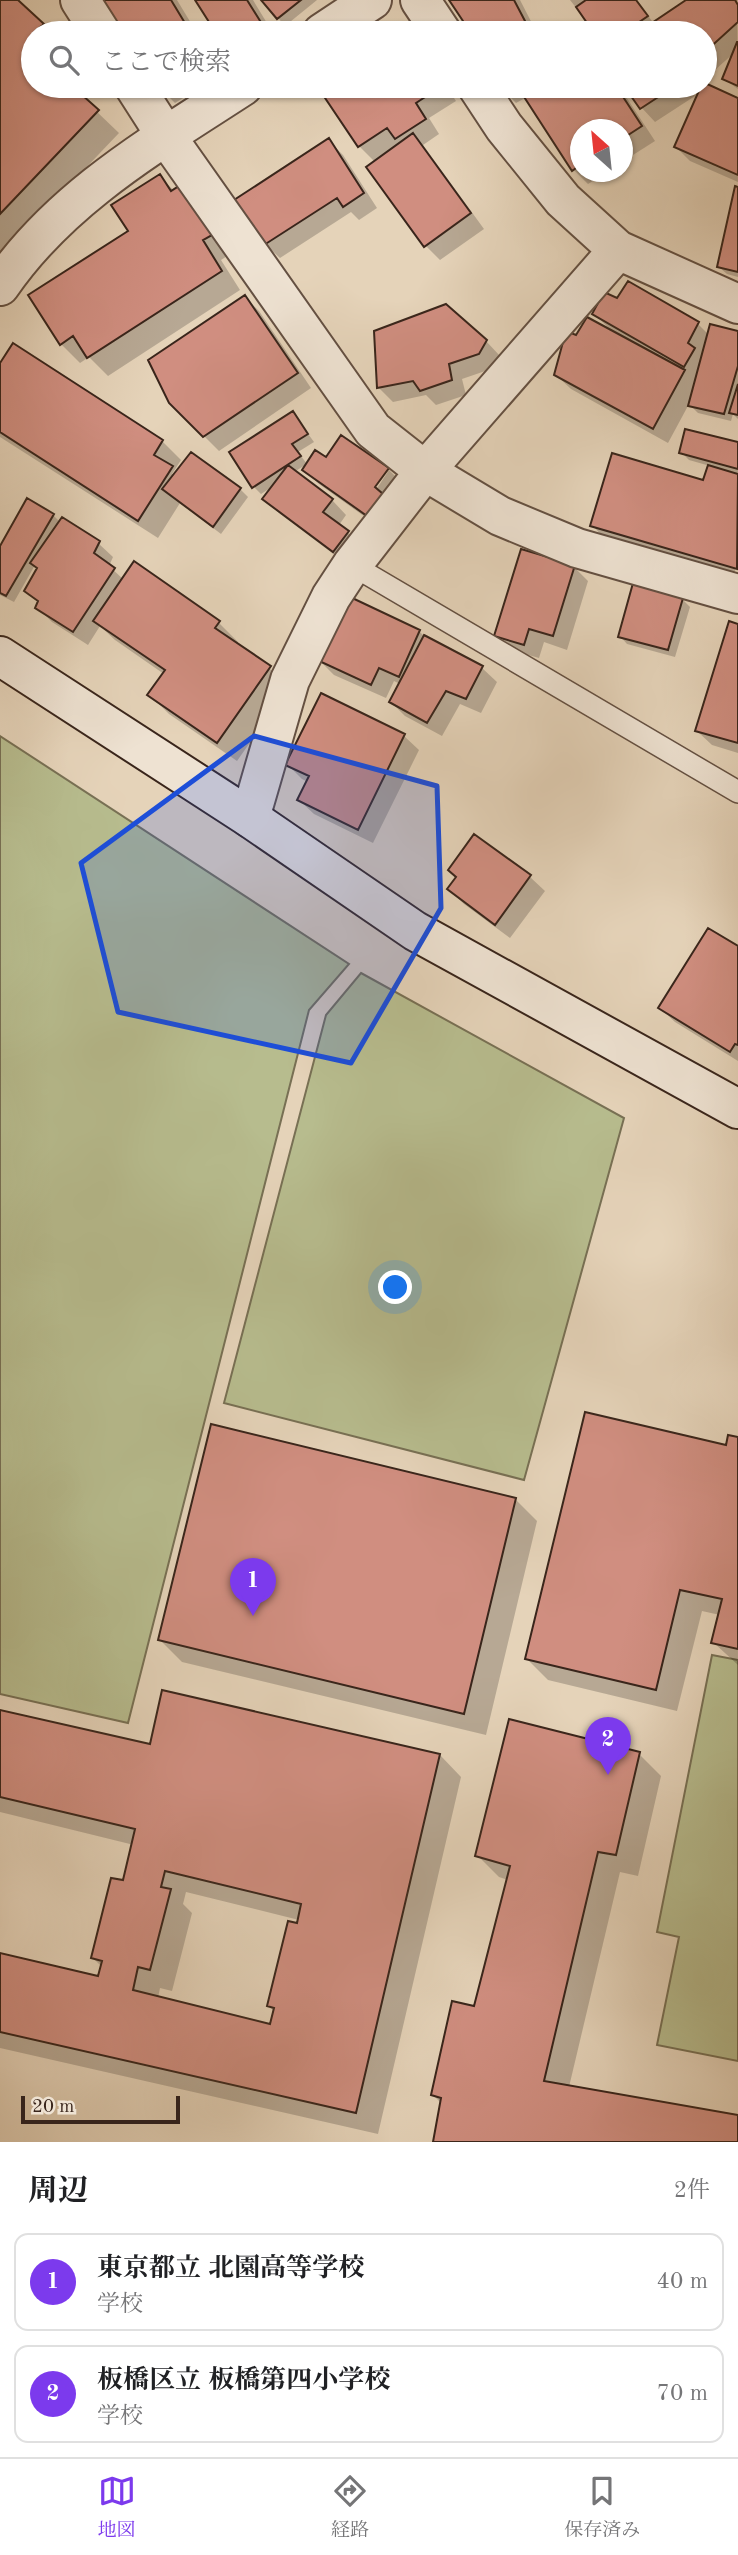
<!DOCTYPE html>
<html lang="ja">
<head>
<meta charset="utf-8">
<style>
  body { margin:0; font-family:"Old Standard TT","Noto Serif JP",serif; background:#f2f2f2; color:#202124 }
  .compass { position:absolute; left:570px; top:119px; width:63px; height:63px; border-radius:50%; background:#fff; box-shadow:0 2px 5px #0004; rotate:333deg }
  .scale { position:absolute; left:21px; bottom:18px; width:159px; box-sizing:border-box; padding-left:7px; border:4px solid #39251b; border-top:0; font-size:19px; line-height:24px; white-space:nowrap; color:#39251b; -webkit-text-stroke:5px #eee2d2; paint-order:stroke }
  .you { position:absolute; left:396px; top:1288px; width:24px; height:24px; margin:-18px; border:5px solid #fff; border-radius:50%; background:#1a73e8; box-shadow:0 0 0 10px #1a73e833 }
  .badge { display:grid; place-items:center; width:46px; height:46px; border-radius:50%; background:#7c3aed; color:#fff; font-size:23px; font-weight:700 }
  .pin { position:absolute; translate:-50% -58px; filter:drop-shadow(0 2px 4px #0008) }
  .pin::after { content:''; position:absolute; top:37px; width:24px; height:21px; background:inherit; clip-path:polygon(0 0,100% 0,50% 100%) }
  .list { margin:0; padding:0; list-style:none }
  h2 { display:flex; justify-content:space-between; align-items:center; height:91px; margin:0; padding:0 28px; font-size:30px }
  h2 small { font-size:23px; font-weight:400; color:#757577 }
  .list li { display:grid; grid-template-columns:46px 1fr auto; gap:21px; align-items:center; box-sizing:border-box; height:98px; margin:0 14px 14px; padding:0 14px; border:2px solid #e0e0e0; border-radius:14px }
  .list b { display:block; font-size:26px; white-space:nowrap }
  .list p { margin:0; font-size:23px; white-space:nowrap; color:#757577 }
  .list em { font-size:23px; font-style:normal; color:#757577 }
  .icon { flex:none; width:38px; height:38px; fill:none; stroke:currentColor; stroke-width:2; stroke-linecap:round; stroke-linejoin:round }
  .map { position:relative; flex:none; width:738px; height:2142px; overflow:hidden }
  .search { position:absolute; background:#fff; box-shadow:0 2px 5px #0004; left:21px; right:21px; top:21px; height:77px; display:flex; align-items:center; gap:18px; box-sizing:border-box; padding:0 24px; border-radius:38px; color:#757577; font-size:26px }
  .sheet { height:315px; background:#fff }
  nav { display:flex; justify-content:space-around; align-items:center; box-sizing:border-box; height:98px; border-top:2px solid #e0e0e0; background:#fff; font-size:19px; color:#757577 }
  nav a { display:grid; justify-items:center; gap:4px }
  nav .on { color:#7c3aed }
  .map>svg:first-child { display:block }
</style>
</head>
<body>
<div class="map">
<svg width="738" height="2142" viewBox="0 0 738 2142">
  <rect width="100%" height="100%" fill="#e5d3b9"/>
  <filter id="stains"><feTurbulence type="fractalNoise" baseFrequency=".00286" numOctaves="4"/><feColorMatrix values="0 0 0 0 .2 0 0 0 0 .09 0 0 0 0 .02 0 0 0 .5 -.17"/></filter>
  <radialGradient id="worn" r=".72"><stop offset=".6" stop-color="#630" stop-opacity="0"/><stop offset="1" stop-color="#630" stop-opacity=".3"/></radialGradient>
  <path fill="#b7bc8e" stroke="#787054" stroke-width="2" d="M0 736 349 964 309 1010 128 1723 0 1694Z
    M361 973 624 1118 524 1480 224 1403 326 1015Z
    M712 1655 738 1660V2061L657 2045 679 1937 657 1932Z"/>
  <path fill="#0003" fill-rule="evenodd" d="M0 0H16L51 33H33V86H70L119 133 0 258Z
    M102 0H177L197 33H123Z
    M197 0H253L273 33H218Z
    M263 0H317L285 26Z
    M451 0H520L537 33H473Z
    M570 0H637L654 24 689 0H737L738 89 724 79 735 52 705 79V33H596Z
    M705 85 738 100V182L690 161 676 147Z
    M158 86H229L200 108 188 95 175 103Z
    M321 86H446L456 101 429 118 439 134 423 145 484 229 440 260 426 246 369 167 376 163 359 146 320 87Z
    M499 86H619L655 141 622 162V130H580V172H608L588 184 574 170 527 97 516 103Z
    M626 86H697L692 90 695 96 655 122 641 107Z
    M329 141 343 155 377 208 359 220 351 212 280 258 265 244Z
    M160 176 232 253 221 260 240 290 108 376 89 357 80 363 61 344 130 231Z
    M738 189V277L727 274 719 267Z
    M245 297 259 311 311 388 219 451 170 402Z
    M594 314 698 324 709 335 738 333V419L733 414 731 421 698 413 689 404 668 443 571 389 556 375 576 338 612 331Z
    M486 341 500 356 494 368 462 379 466 395 436 405 426 395 393 402 378 387Z
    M13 346 162 441 181 460 172 474 175 476 191 454 240 489 248 497 221 534 180 503 158 538 0 437V366Z
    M293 413 314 442 298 452 307 464 294 472 332 500 346 515 339 525 363 546 348 565 279 513 265 499 275 485 261 494 253 486Z
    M738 444V560L733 577 736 578 738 572V579L606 540 592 525 705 482 710 466 689 460 681 452Z
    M326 459 372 496 389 470 402 483 382 529 319 484 304 470Z
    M53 515 60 522 98 543 113 557 109 566 124 580 135 564 219 623 238 642 236 644 269 668 289 687 237 761 169 714 150 695 164 674 115 640 100 626 88 645 52 622 37 607 39 603 26 590 39 569 35 565 14 602 0 595V549Z
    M574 567 588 581 567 650 544 642 539 658 511 650 496 636Z
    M682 599 690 607 675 657 627 644 620 636Z
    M738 626V753L712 745 697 731Z
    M419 631 426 638 482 668 497 682 481 713 460 704 442 736 405 716 391 702 400 684 394 681 386 698 334 675 319 660Z
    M404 736 419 750 373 843 314 814 299 800 308 782 302 779 287 764Z
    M475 836 530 877 545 891 510 938 464 904 449 889 458 878Z
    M738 948V1061L675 1022 660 1008Z
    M738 1439V1665L713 1642 720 1615 702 1611 677 1711 548 1680 526 1658 727 1447Z
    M515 1499 537 1521 486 1735 182 1662 160 1640Z
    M0 1712 151 1746 440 1755 461 1777 378 2134 0 2048V1955L99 1978 102 1967 93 1958 124 1883 134 1845 0 1812ZM186 1892 299 1920 269 2006 275 2012 271 2026 158 1998 160 1988 172 1991 192 1913 183 1904Z
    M639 1754 661 1776 638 1876 620 1872 569 2087 738 2116V2142H434L441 2103 433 2095 475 2008 508 1880 499 1877 477 1855Z"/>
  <path fill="#d08e80" stroke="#39251b" stroke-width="2" fill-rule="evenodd" d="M0 0H18L44 24 33 33 27 43 33 49V86H72L99 110 0 214Z
    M99 0H171L191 33H120Z
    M195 0H247L267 32 216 33Z
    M261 0H301L277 19Z
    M449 0H514L525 21 508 33H471Z
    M586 0H636L648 16 623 33H594L576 7Z
    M686 0H735L738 5V22L705 52V33H637Z
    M737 42H738V86L722 79Z
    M705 83 738 98V175L674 147 701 86H705Z
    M317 86H442L416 103 426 119 395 139 387 128 358 147Z
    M517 86H616L642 126 622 139V130H580V165L572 171Z
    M624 86H675L640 109Z
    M413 133 471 213 424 247 366 167Z
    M329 138 364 193 343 207 337 198 264 245 234 200Z
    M160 174 171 191 182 184 214 234 203 240 222 271 87 358 73 336 60 345 28 295 128 231 111 205Z
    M735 186 738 187V272L717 267Z
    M628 281 699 322 688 343 695 348 684 367 592 314 604 292 617 298Z
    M245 295 298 373 203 437 169 403 148 360Z
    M446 304 487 340 479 354 449 364 452 380 420 391 413 381 377 388 374 331Z
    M587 317 685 370 653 429 554 375 566 331 576 335Z
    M710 324 738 331V366L724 414 688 406Z
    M13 343 163 440 154 455 173 466 138 521 0 432V363Z
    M738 384V415L729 413Z
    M293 411 308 434 292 444 301 456 252 488 229 452Z
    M685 429 738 442V469L679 453Z
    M341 435 389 468 375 487 383 494 367 516 302 470 315 450 326 457Z
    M191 452 241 488 213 527 162 489Z
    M612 453 703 480 708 465 738 474 737 569 590 526Z
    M288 465 333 499 323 512 349 531 333 552 262 499Z
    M27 498 54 514 6 596 0 593V546Z
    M62 517 100 541 94 553 115 568 73 632 35 608 38 601 24 591 37 568 30 563Z
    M521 549 575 565 553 636 529 629 524 645 494 636Z
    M134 561 220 621 215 628 271 666 217 743 147 695 165 670 93 621Z
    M633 583 683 598 668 650 618 637Z
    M348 596 420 630 399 677 379 668 371 685 317 660Z
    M729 621 738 624V743L695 731Z
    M424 635 483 666 466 699 446 691 427 723 389 702Z
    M321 693 405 734 358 830 297 800 309 776 285 765Z
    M474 834 531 875 495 925 447 889 456 877 448 870Z
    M708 928 738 946V1045L735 1044 730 1052 658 1008Z
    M585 1412 726 1445 728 1435 738 1437V1649L711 1643 722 1599 680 1590 656 1690 525 1659Z
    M211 1424 516 1498 464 1714 158 1640Z
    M162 1690 440 1754 356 2113 0 2032V1953L98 1976 102 1961 91 1958 111 1878 123 1880 135 1829 0 1797V1710L150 1744ZM165 1871 301 1904 297 1923 288 1921 267 2006 274 2008 270 2024 133 1990 138 1967 150 1970 171 1889 161 1887Z
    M509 1719 640 1752 616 1855 598 1852 544 2081 738 2115V2142H433L441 2098 431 2095 452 2001 474 2006 510 1866 475 1856Z"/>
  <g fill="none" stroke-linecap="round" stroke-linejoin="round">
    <defs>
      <path id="lane" d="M352 565 738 792"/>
      <path id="street" d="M80 0 101 33
        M420 0 442 33
        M322 33 372 0
        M134 86 166 136 373 430 425 471 500 516 577 548 738 594
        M477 86 504 127 563 200 618 250 738 304
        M0 286C61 197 154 144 243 86
        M250 818 290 680 331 597 352 565 425 471 618 250"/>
      <path id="secondary" d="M0 656 250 818 415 931 738 1109"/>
    </defs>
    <use href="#lane" stroke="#645042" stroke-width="24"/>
    <use href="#street" stroke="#645042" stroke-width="42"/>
    <use href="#secondary" stroke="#39251b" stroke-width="42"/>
    <use href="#lane" stroke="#eee2d2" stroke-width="21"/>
    <use href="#street" stroke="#eee2d2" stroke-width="38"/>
    <use href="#secondary" stroke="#eee2d2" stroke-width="38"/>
  </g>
  <path fill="#1d4ed8" fill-opacity="0.2" stroke="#1d4ed8" stroke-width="5" stroke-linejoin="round" d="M254 736 437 786 441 908 351 1063 118 1012 81 863Z"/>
  <rect width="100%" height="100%" filter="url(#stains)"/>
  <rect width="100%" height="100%" fill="url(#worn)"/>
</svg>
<svg class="compass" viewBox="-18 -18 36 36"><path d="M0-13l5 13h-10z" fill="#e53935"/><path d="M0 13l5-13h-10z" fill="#757577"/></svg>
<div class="scale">20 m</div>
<div class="you"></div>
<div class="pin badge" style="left:253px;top:1616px">1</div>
<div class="pin badge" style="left:608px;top:1775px">2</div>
<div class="search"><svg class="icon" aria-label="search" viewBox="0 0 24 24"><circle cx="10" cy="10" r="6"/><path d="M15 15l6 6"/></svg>ここで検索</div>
</div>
<section class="sheet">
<h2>周辺<small>2件</small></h2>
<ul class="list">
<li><span class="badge">1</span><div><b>東京都立 北園高等学校</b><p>学校</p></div><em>40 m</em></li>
<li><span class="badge">2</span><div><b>板橋区立 板橋第四小学校</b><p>学校</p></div><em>70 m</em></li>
</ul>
</section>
<nav>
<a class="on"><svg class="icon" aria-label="map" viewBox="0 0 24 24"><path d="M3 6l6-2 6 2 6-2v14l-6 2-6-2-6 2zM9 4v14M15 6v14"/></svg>地図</a>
<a><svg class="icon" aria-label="directions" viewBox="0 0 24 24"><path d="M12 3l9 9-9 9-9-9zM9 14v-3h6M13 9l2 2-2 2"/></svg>経路</a>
<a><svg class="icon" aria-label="saved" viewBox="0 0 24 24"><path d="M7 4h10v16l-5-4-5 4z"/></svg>保存済み</a>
</nav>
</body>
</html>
